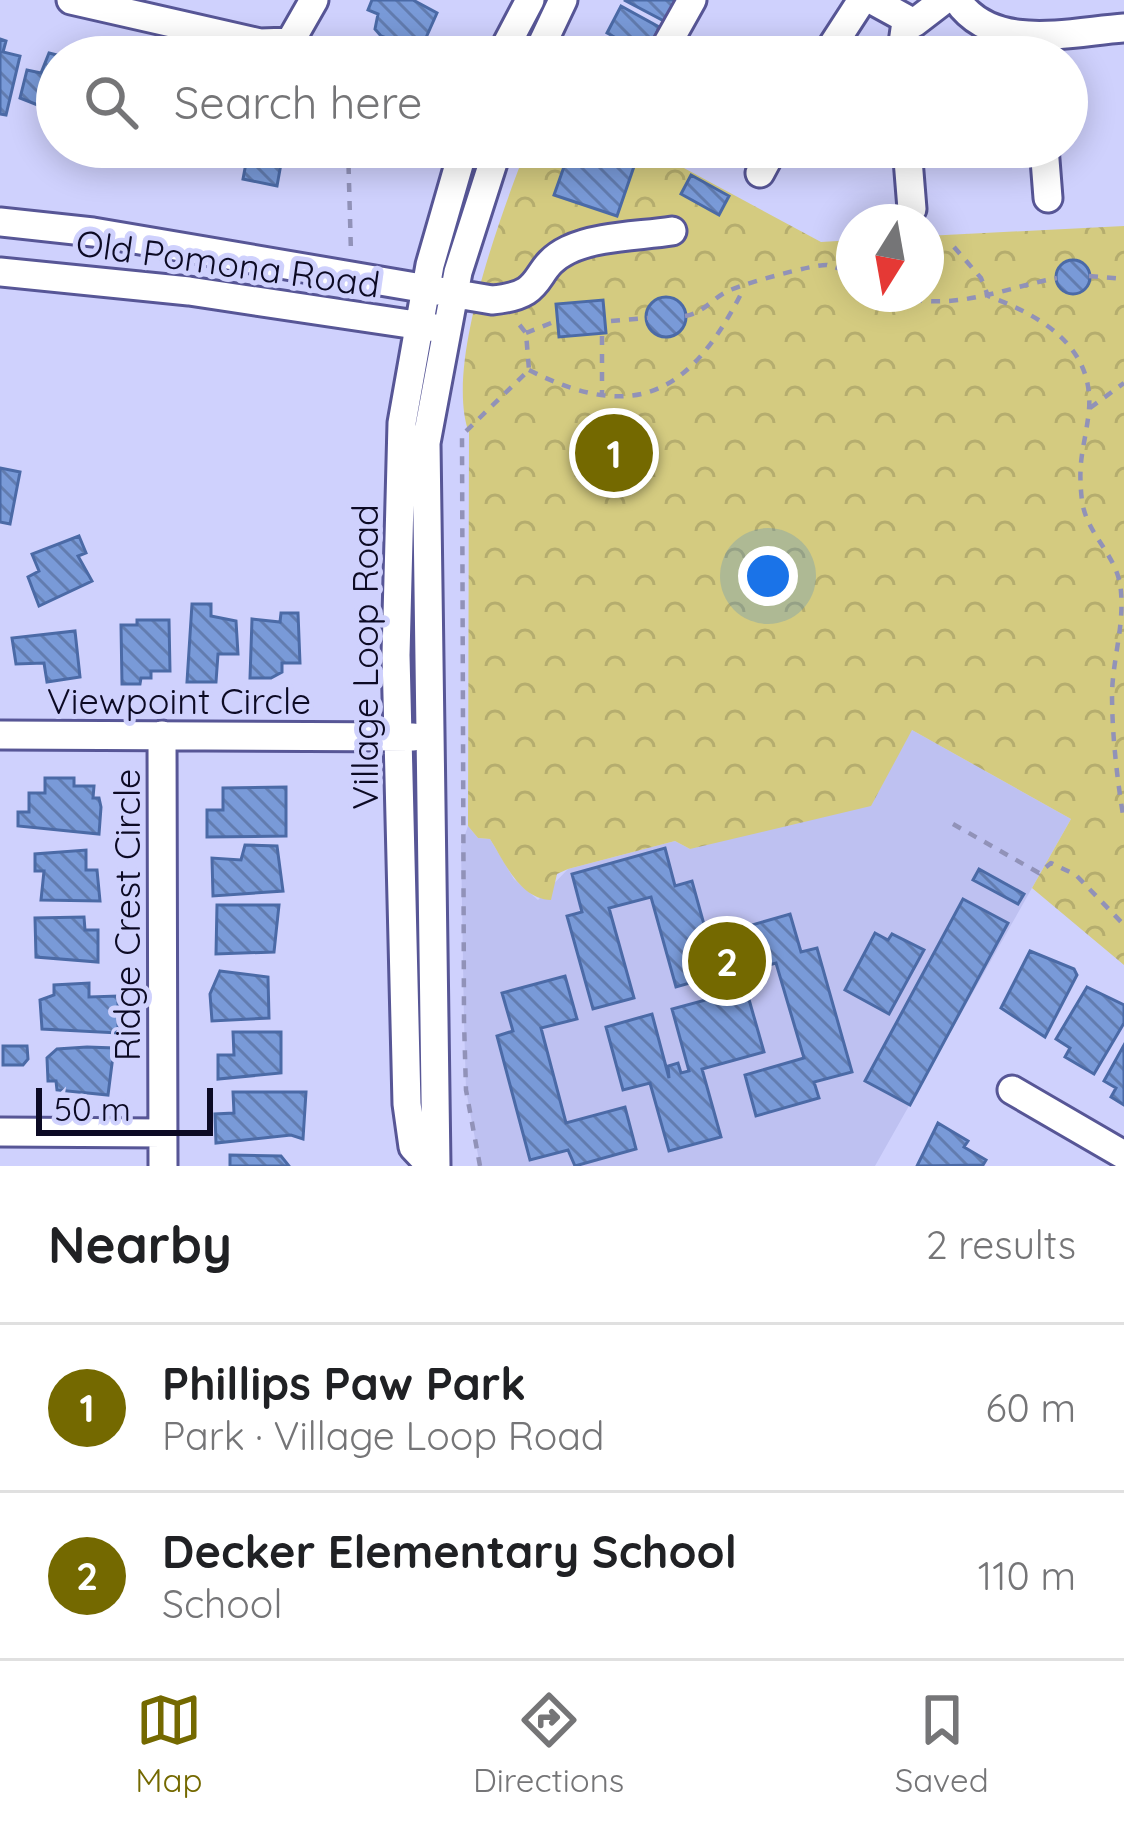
<!DOCTYPE html>
<html lang="en">
<head>
<meta charset="utf-8">
<style>
  body { margin:0; font-family:Quicksand,sans-serif; background:#f6f6f6; color:#202124 }
  .compass { position:absolute; left:836px; top:204px; width:108px; height:108px; border-radius:50%; background:#fff; box-shadow:0 6px 30px #0003; rotate:191deg }
  .scale { position:absolute; left:36px; bottom:30px; width:177px; box-sizing:border-box; padding-left:12px; border:6px solid #0c0a24; border-top:0; font-size:33px; line-height:42px; white-space:nowrap; color:#0c0a24; -webkit-text-stroke:9px #cfd1fd; paint-order:stroke }
  .you { position:absolute; left:768px; top:576px; width:42px; height:42px; margin:-30px; border:9px solid #fff; border-radius:50%; background:#1a73e8; box-shadow:0 0 0 18px #1a73e833 }
  .badge { display:grid; place-items:center; width:78px; height:78px; border-radius:50%; background:#746900; color:#fff; font-size:39px; font-weight:700 }
  .pin { position:absolute; translate:-50% -50%; border:6px solid #fff; box-shadow:0 3px 12px #0006 }
  .list { margin:0; padding:0; list-style:none }
  h2 { display:flex; justify-content:space-between; align-items:center; height:156px; margin:0; padding:0 48px; font-size:51px }
  h2 small { font-size:39px; font-weight:400; color:#757577 }
  .list li { display:grid; grid-template-columns:78px 1fr auto; gap:36px; align-items:center; box-sizing:border-box; height:168px; padding:0 48px; border-top:3px solid #e0e0e0 }
  .list b { display:block; font-size:45px; white-space:nowrap }
  .list p { margin:0; font-size:39px; white-space:nowrap; color:#757577 }
  .list em { font-size:39px; font-style:normal; color:#757577 }
  .icon { flex:none; width:66px; height:66px; fill:none; stroke:currentColor; stroke-width:2; stroke-linecap:round; stroke-linejoin:round }
  .map { position:relative; flex:none; width:1124px; height:1166px; overflow:hidden }
  .search { position:absolute; background:#fff; box-shadow:0 6px 30px #0003; left:36px; right:36px; top:36px; height:132px; display:flex; align-items:center; gap:30px; box-sizing:border-box; padding:0 42px; border-radius:66px; color:#757577; font-size:45px }
  .sheet { height:492px; background:#fff }
  nav { display:flex; justify-content:space-around; align-items:center; box-sizing:border-box; height:168px; border-top:3px solid #e0e0e0; background:#fff; font-size:33px; color:#757577 }
  nav a { display:grid; justify-items:center; gap:6px }
  nav .on { color:#746900 }
  .map>svg:first-child { display:block }
</style>
</head>
<body>
<div class="map">
<svg width="1124" height="1166" viewBox="0 0 1124 1166">
  <defs>
    <pattern id="park-crowns" width="20" height="18" patternUnits="userSpaceOnUse" patternTransform="scale(3)"><rect width="20" height="18" fill="#d4cb80"/><path d="M2 6a3 3 0 1 1 6 0M12 15a3 3 0 1 1 6 0" fill="none" stroke="#b5ad6e"/></pattern>
    <pattern id="building-back-hatch" width="6" height="6" patternUnits="userSpaceOnUse" patternTransform="scale(3)"><rect width="6" height="6" fill="#799ad8"/><path d="M-1 5l2 2M0 0l6 6M5-1l2 2" fill="none" stroke="#627caf"/></pattern>
  </defs>
  <rect width="100%" height="100%" fill="#cfd1fd"/>
  <path fill="#bec1f1" d="M912 730 1071 819 875 1166H480L466 1090 464 1021 461 846 468 826 478 838 490 839 514 879 538 900 568 869 675 841 690 849Z"/>
  <path fill="url(#park-crowns)" d="M527 147H645L821 242 854 240V294H926V236L1124 226V965L1032 888 1071 819 912 730 871 806 690 849 675 841 568 869 557 874 551 900C520 899 505 863 490 839L478 838 468 826 469 433C444 365 501 215 527 147Z"/>
  <path fill="url(#building-back-hatch)" stroke="#4b6aa6" stroke-width="3" d="M372 0H413L437 13 420 51 381 36 375 29 378 14 368 10Z
    M624 0H676L664 21Z
    M621 6 659 27 647 55 607 33Z
    M0 39 6 41 3 52 20 56 6 115 0 114Z
    M49 53 65 57H57L53 111 20 98 27 70 41 73Z
    M180 147H223L220 163 179 155Z
    M249 147H284L277 186 243 179Z
    M571 147 640 149 617 216 554 195Z
    M691 175 729 196 719 215 681 194Z
    M1056 277a17 17 0 1 1 34 0a17 17 0 1 1-34 0Z
    M646 317a20 20 0 1 1 40 0a20 20 0 1 1-40 0Z
    M603 300 606 333 559 337 556 304Z
    M0 468 20 472 10 524 0 522Z
    M79 536 86 553 78 556 92 581 39 606 28 577 39 571 32 554Z
    M192 604H211V616L236 621 238 654H218L216 682H187Z
    M281 613H298L300 663H282V672L271 678H250L252 619 280 622Z
    M137 620H169L170 671H151V678H141L140 684H122L121 625H137Z
    M75 631 80 677 47 682 44 663 16 664 12 638Z
    M45 778H74V786H94L93 798H99L101 807 99 834 18 826V812H29V793H45Z
    M286 787V836L207 837V810H223V788Z
    M245 845 277 846 283 891 213 896 212 858 241 860Z
    M665 848 675 886 692 881 718 975 676 987 651 897 609 908 634 998 593 1009 567 916 582 912 572 874Z
    M86 850V870H97L100 901 41 900 44 871H35V854Z
    M979 869 1024 894 1018 904 973 880Z
    M963 899 1008 923 910 1105 865 1081Z
    M217 905H279L274 952 216 954Z
    M790 914 801 952 817 948 852 1072 814 1082 819 1098 756 1116 745 1075 804 1058 776 963 740 973 728 932Z
    M84 917 85 930H98V962L36 957 35 918Z
    M875 933 888 940 892 934 924 950 889 1014 845 990Z
    M1030 951 1074 969 1077 975 1045 1037 1001 1008Z
    M220 971 268 977 269 1018 212 1021 210 994Z
    M565 976 577 1019 541 1028 566 1123 625 1107 636 1149 575 1166 568 1150 530 1160 497 1036 513 1031 502 993Z
    M89 983V997L118 996V1033L42 1029 40 1000 54 995V985Z
    M1087 987 1124 1005V1023L1094 1074 1065 1057 1070 1048 1056 1039Z
    M746 989 764 1052 702 1069 721 1137 669 1151 650 1083 623 1090 606 1027 652 1014 669 1078 668 1066 678 1063 681 1073 689 1071 672 1009Z
    M233 1032H281V1073L218 1079V1055H234Z
    M1124 1045V1105L1111 1097 1116 1088 1104 1081Z
    M3 1046H27L28 1059 23 1065H3Z
    M87 1047 114 1048 108 1095 57 1090 56 1081H48L47 1058 57 1049Z
    M233 1092H306L303 1139 291 1135 216 1143 215 1114 234 1113Z
    M938 1123 968 1141 964 1147 986 1160 983 1165 917 1166Z
    M230 1155 281 1156 289 1166H230Z"/>
  <g fill="none" stroke-linecap="round" stroke-linejoin="round">
    <defs>
      <path id="minor" d="M71 0 260 43 290 42 314 0
        M872 0 914 23 944 0
        M957 0C993 53 1069 32 1124 28
        M500 57 530 0
        M536 57 563 0
        M660 57 692 0
        M825 57 862 0
        M901 57 906 22
        M907 147 912 209
        M1044 147 1048 198
        M760 173 774 147
        M0 222 93 232 492 300C550 295 529 269 568 250 596 236 640 236 672 231
        M0 272 189 291 436 328
        M0 735 413 737
        M162 735 163 1166
        M1012 1090 1124 1155
        M0 1132 163 1133
        M431 1166 413 1147 407 1104 396 655 402 423 430 265 464 147
        M436 1166 426 443 458 272 498 147"/>
    </defs>
    <use href="#minor" stroke="#575696" stroke-width="33"/>
    <path stroke="#9192b8" stroke-width="4.5" stroke-dasharray="9 9" stroke-linecap="butt" d="M348 147 351 253
      M954 247 981 278 988 296C1039 315 1094 345 1089 410 1085 448 1077 458 1082 501 1087 536 1119 556 1121 592 1124 626 1113 659 1112 693 1112 735 1117 779 1124 821
      M1089 276 1124 279
      M896 294C948 314 1004 288 1057 278
      M685 316C703 313 711 300 726 292 738 285 814 264 827 265 835 267 846 271 854 274
      M611 321 648 318
      M526 333 556 321
      M602 336V397
      M529 370C639 426 693 390 744 288
      M1090 408 1124 383
      M953 824 1039 873 1051 863 1076 875 1124 925
      M480 1166 466 1090 464 1021 462 435 529 370 526 333 518 323"/>
    <use href="#minor" stroke="#fff" stroke-width="27"/>
  </g>
  <g text-anchor="middle" dominant-baseline="central" stroke-width="10" stroke-linejoin="round" paint-order="stroke">
    <g font-size="36" fill="#0c0a24" stroke="#cfd1fd">
      <text transform="translate(228 263) rotate(8)">Old Pomona Road</text>
      <text transform="translate(364 657) rotate(-90)">Village Loop Road</text>
      <text x="179" y="700">Viewpoint Circle</text>
      <text transform="translate(126 915) rotate(-90)">Ridge Crest Circle</text>
    </g>
  </g>
</svg>
<svg class="compass" viewBox="-18 -18 36 36"><path d="M0-13l5 13h-10z" fill="#e53935"/><path d="M0 13l5-13h-10z" fill="#757577"/></svg>
<div class="scale">50 m</div>
<div class="you"></div>
<div class="pin badge" style="left:614px;top:453px">1</div>
<div class="pin badge" style="left:727px;top:961px">2</div>
<div class="search"><svg class="icon" aria-label="search" viewBox="0 0 24 24"><circle cx="10" cy="10" r="6"/><path d="M15 15l6 6"/></svg>Search here</div>
</div>
<section class="sheet">
<h2>Nearby<small>2 results</small></h2>
<ul class="list">
<li><span class="badge">1</span><div><b>Phillips Paw Park</b><p>Park · Village Loop Road</p></div><em>60 m</em></li>
<li><span class="badge">2</span><div><b>Decker Elementary School</b><p>School</p></div><em>110 m</em></li>
</ul>
</section>
<nav>
<a class="on"><svg class="icon" aria-label="map" viewBox="0 0 24 24"><path d="M3 6l6-2 6 2 6-2v14l-6 2-6-2-6 2zM9 4v14M15 6v14"/></svg>Map</a>
<a><svg class="icon" aria-label="directions" viewBox="0 0 24 24"><path d="M12 3l9 9-9 9-9-9zM9 14v-3h6M13 9l2 2-2 2"/></svg>Directions</a>
<a><svg class="icon" aria-label="saved" viewBox="0 0 24 24"><path d="M7 4h10v16l-5-4-5 4z"/></svg>Saved</a>
</nav>
</body>
</html>
